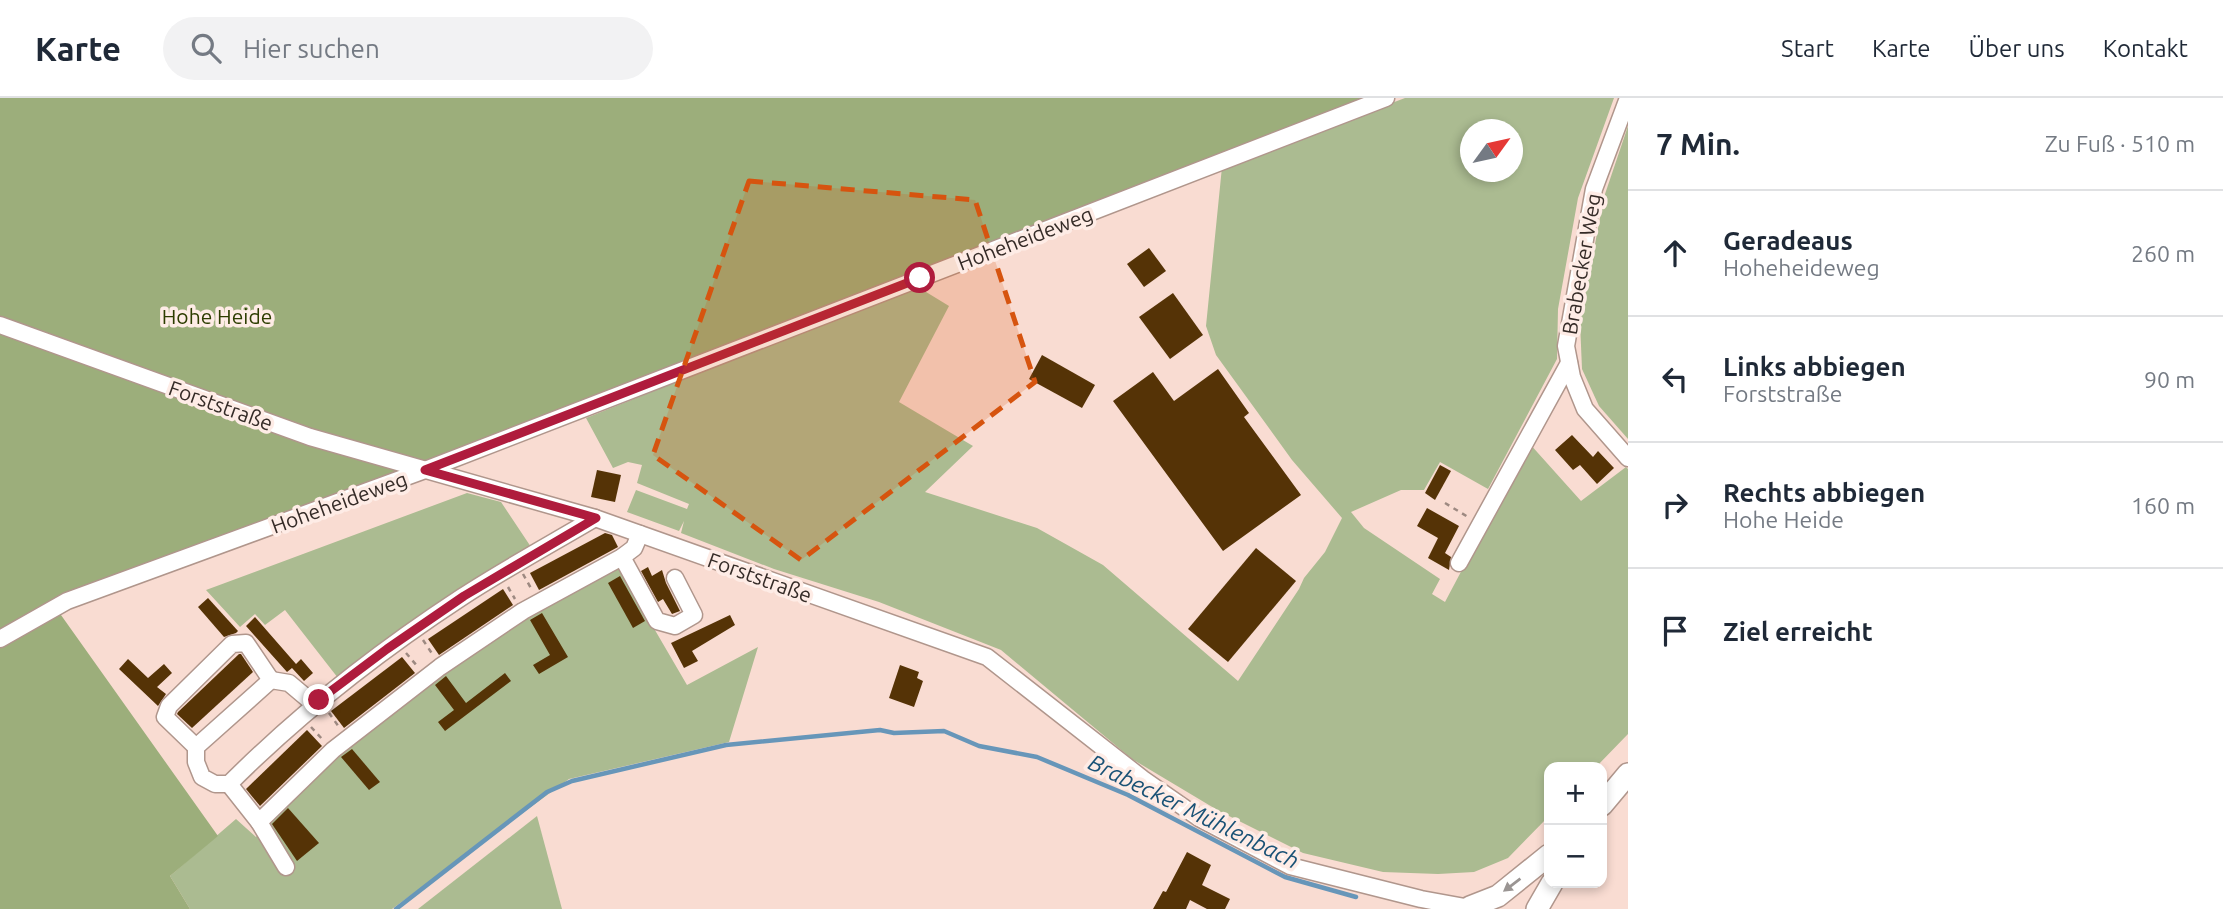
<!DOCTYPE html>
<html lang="de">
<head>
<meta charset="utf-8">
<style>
	:root { --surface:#fff; --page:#f2f2f3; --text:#1f2937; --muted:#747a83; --line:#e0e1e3 }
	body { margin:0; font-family:Ubuntu,sans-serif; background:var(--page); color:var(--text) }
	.controls { position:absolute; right:21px; bottom:21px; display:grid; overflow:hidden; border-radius:14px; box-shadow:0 4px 10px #0003 }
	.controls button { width:63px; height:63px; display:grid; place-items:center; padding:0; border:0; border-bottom:2px solid var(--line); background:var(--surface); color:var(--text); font:35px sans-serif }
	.compass { position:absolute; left:1460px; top:21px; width:63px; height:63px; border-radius:50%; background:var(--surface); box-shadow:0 4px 10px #0003; rotate:57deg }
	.stop { position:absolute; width:21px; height:21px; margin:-16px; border:5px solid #af1c3d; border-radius:50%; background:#fff }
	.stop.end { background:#af1c3d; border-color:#fff; box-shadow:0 2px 7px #0008 }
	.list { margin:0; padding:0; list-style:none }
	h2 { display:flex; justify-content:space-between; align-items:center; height:91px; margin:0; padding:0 28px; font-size:30px }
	h2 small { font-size:23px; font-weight:400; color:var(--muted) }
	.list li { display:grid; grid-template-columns:46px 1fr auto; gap:21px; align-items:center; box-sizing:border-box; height:126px; padding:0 28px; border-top:2px solid var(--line) }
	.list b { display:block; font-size:26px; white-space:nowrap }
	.list p { margin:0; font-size:23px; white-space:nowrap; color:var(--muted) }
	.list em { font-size:23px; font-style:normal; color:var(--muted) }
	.icon { flex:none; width:38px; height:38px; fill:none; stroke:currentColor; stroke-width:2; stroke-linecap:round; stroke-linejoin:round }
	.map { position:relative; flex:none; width:1628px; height:811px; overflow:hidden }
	header { display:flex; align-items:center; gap:42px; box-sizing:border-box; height:98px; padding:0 35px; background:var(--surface); border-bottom:2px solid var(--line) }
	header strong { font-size:33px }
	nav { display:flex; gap:38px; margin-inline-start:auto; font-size:24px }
	.search { width:490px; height:63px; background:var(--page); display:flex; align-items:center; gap:18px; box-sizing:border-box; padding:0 24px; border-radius:38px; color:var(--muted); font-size:26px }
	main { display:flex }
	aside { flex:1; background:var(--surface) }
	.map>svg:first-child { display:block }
	.green { fill:#abbb91; fill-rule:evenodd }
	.forest { fill:#9cae7b }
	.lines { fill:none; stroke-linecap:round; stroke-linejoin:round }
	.stream { stroke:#6796b9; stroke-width:4.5 }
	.building { fill:#553306 }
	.minor-casing { stroke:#b0968c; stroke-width:19 }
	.major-casing { stroke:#b0968c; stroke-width:24 }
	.path { stroke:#9d8981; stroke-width:2.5; stroke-dasharray:5 5; stroke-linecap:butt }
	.minor { stroke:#fff; stroke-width:16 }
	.major { stroke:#fff; stroke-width:21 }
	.oneway { fill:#9a9593 }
	.route { stroke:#af1c3d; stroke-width:9 }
	.marked { fill:#d6540f; fill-opacity:0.2; stroke:#d6540f; stroke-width:5; stroke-dasharray:14 9; stroke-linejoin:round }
	.labels { text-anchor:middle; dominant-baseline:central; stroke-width:7; stroke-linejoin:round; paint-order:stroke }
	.street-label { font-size:21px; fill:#352b27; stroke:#feece6 }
	.park-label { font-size:21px; fill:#2d3d00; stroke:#feece6 }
	.water-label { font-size:23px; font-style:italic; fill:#1a5276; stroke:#feece6 }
</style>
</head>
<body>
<header>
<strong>Karte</strong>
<div class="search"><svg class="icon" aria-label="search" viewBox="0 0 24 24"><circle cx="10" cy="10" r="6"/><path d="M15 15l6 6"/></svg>Hier suchen</div>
<nav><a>Start</a><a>Karte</a><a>Über uns</a><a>Kontakt</a></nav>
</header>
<main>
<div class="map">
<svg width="1628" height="811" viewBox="0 0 1628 811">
	<rect width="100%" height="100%" fill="#f9dcd2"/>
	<g class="green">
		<path d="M1405 0H1614L1578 100 1558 211 1557 261 1488 391 1440 364 1424 392H1401L1351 414 1364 430 1440 481 1432 496 1445 504 1529 345 1581 403 1626 369 1628 371V636L1596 669H1549V718L1508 760 1474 774 1438 776 1383 774 1303 755 1219 713 1132 661 1001 552 879 504 774 471 681 435 684 423 679 433 627 414 636 392 687 411 689 406 637 385 642 367 628 364 613 370 586 320 800 235 913 186 949 208 899 304 973 348 925 394 1037 430 1103 467 1238 583 1299 491 1304 480 1325 454 1342 420 1292 362 1216 257 1206 228 1222 69ZM1470 32H1512V74H1470Z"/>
		<polygon points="1628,28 1628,341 1599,308 1582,271 1580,224 1604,99"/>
		<polygon points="467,395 501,404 531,449 338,580 285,512 265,527 255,516 240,529 206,492"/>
		<polygon points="617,467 687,587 758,549 729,644 569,681 392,811 190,811 170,778 236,721 256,739 283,704 350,641 537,510"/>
		<polygon points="537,718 562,811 418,811"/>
	</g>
	<polygon class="forest" points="0,0 1370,0 56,510 218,738 170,778 190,811 0,811"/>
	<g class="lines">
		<polyline class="stream" points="396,811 547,694 572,683 726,647 880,632 894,635 944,633 979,648 1037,659 1128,697 1285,779 1356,799"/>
	</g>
	<g class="building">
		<polygon points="1149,150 1166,173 1144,189 1127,166"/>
		<polygon points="1173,195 1203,237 1170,261 1139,219"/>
		<polygon points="1042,257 1095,287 1082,310 1029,281"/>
		<polygon points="1218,271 1249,315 1244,319 1301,397 1223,453 1113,303 1153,274 1174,303"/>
		<polygon points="1572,337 1593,359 1598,353 1614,370 1597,386 1580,367 1573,372 1555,352"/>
		<polygon points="1440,367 1451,373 1435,402 1425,395"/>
		<polygon points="597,372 621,377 615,404 591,399"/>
		<polygon points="1427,410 1459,428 1445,455 1451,459 1449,472 1428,460 1438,440 1417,428"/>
		<polygon points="605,435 612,437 618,449 539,492 530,475"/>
		<polygon points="1256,450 1296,483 1228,564 1188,531"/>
		<polygon points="648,469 652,478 662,472 666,485 680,513 672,516 663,501 658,504 641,473"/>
		<polygon points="620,478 645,523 633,530 608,485"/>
		<polygon points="503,491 513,507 439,557 428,541"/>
		<polygon points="208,500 238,533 236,535 224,539 198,509"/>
		<polygon points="542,515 568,559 539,576 533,567 550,557 530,522"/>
		<polygon points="730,517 735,527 692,553 698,563 684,570 671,545"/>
		<polygon points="255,519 296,566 301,561 313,575 304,583 292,570 287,574 246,528"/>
		<polygon points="239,556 241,556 253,574 192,630 177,616 178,614"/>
		<polygon points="402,559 415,575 344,630 331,613"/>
		<polygon points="128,561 148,580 164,566 172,575 157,589 166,596 158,608 119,571"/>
		<polygon points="900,567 919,574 917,580 923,583 914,609 889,600"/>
		<polygon points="505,575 511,583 445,633 438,624 454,612 435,587 446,578 466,605"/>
		<polygon points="307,632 322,648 260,708 246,691"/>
		<polygon points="352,651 380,684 369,692 341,659"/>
		<polygon points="288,710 319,745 297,763 272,726"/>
		<polygon points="1187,754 1211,767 1202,787 1230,801 1225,811 1207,811 1190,802 1186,811 1153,811 1163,793 1166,794"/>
	</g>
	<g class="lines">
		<g class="minor-casing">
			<g id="minor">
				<polyline points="1628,0 1594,91 1566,248 1572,279 1585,311 1628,360"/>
				<polyline points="0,227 310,339 595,420 987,559 1143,681 1199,720 1290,768 1421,801 1476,811"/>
				<polyline points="622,459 657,523 675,528 694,517 675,480"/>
				<polyline points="1459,465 1569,265"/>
				<polyline points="0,541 67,503 425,372 1386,0"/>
				<path d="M314 606 289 585 271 582 196 649V664L202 679 215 686H229C300 615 378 554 462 499 505 471 551 446 595 420"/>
				<polyline points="196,649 165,619 169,608 232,546 246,545 271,582"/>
				<polyline points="229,686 259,724 333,652 440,569 523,513 622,459 634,450 640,436"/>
				<polyline points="259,724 286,769"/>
			</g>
		</g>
		<g class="major-casing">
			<g id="major">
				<polyline points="1602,707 1628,676"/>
				<polyline points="1470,809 1498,798 1549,757"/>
				<polyline points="1537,811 1552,785"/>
			</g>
		</g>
		<g class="path">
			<polyline points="1445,405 1468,419"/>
			<polyline points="523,476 532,492"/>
			<polyline points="508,489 515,501"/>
			<polyline points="423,542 433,557"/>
			<polyline points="406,555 418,569"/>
			<polyline points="329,615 339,629"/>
			<polyline points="311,629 323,642"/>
		</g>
		<use href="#minor" class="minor"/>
		<use href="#major" class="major"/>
	</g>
	<defs><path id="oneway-solid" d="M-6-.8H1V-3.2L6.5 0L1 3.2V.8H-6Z" transform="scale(1.75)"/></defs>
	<use class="oneway" href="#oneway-solid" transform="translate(1512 787) rotate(143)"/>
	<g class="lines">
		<polyline class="route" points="319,602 387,551 464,498 596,420 425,372 920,180"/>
	</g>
	<path class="marked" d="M749 83 975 102 1035 284 801 462 653 357Z"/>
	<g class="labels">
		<g class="street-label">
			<text transform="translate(1025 140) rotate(-21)">Hoheheideweg</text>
			<text transform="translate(1581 166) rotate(-80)">Brabecker Weg</text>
			<text transform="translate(221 307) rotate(20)">Forststraße</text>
			<text transform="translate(339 404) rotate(-20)">Hoheheideweg</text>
			<text transform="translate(760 479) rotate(20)">Forststraße</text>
		</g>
		<g class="park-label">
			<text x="217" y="218">Hohe Heide</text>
		</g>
		<g class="water-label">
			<text transform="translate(1194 713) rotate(26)">Brabecker Mühlenbach</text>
		</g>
	</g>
</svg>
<div class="controls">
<button>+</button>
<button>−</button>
</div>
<svg class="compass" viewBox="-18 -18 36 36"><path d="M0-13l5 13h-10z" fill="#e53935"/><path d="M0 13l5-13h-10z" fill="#747a83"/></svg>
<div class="stop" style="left:920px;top:180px"></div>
<div class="stop end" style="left:319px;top:602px"></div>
</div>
<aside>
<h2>7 Min.<small>Zu Fuß · 510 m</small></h2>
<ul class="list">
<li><svg class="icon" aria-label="ahead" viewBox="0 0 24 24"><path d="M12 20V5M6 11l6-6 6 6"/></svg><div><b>Geradeaus</b><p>Hoheheideweg</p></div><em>260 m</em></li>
<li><svg class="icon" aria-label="left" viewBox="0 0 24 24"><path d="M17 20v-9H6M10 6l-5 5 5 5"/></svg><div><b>Links abbiegen</b><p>Forststraße</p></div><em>90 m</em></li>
<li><svg class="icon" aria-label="right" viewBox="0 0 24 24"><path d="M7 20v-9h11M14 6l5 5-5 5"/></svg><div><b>Rechts abbiegen</b><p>Hohe Heide</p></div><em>160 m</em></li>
<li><svg class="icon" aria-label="arrive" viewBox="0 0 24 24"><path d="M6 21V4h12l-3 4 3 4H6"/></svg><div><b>Ziel erreicht</b></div></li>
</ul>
</aside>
</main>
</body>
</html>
